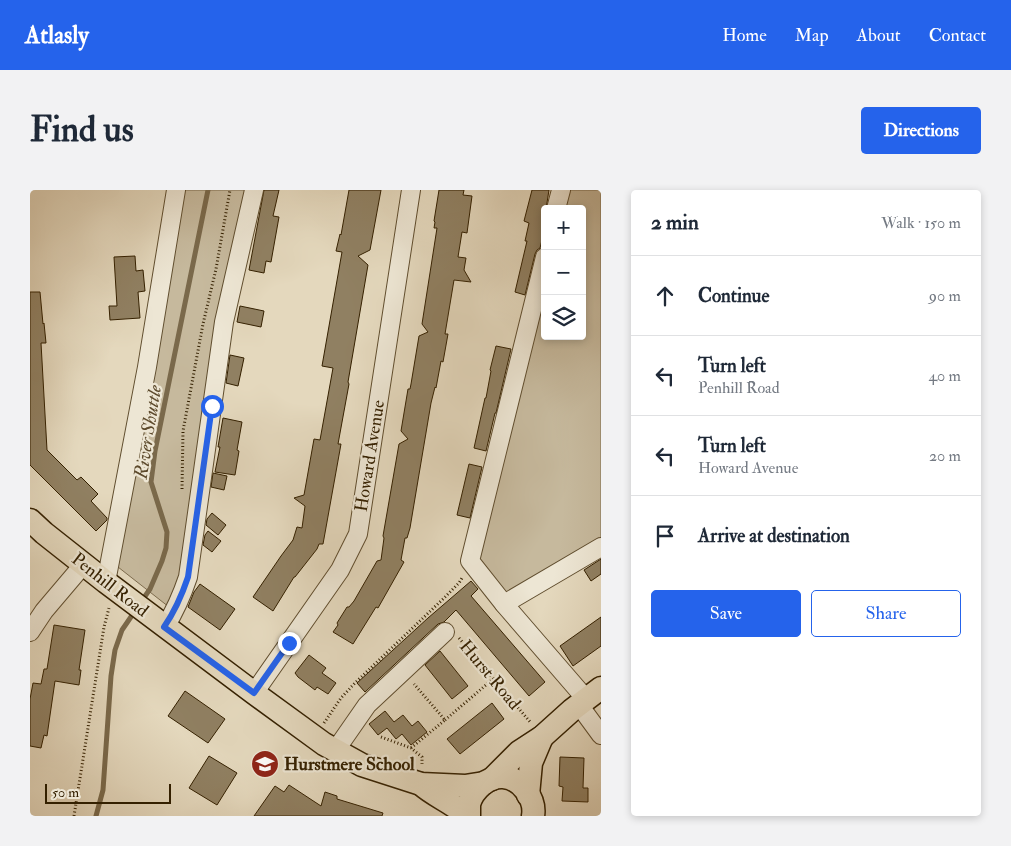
<!DOCTYPE html>
<html lang="en">
<head>
<meta charset="utf-8">
<style>
	:root { --surface:#fff; --page:#f2f2f3; --text:#1f2937; --muted:#747a83; --line:#e0e1e3; --accent:#2563eb }
	body { margin:0; font-family:"IM FELL Double Pica",serif; background:var(--page); color:var(--text) }
	.controls { position:absolute; right:15px; top:15px; display:grid; overflow:hidden; border-radius:5px; box-shadow:0 2px 8px #0003 }
	.controls button { width:45px; height:45px; display:grid; place-items:center; padding:0; border:0; border-bottom:1px solid var(--line); background:var(--surface); color:var(--text); font:25px sans-serif }
	.scale { position:absolute; left:15px; bottom:12px; width:126px; box-sizing:border-box; padding-left:5px; border:2px solid #342000; border-top:0; font-size:14px; line-height:18px; white-space:nowrap; color:#342000; -webkit-text-stroke:4px #ede6d4; paint-order:stroke }
	.stop { position:absolute; width:15px; height:15px; margin:-11px; border:4px solid #2563eb; border-radius:50%; background:#fff }
	.stop.end { background:#2563eb; border-color:#fff; box-shadow:0 1px 5px #0008 }
	.list { margin:0; padding:0; list-style:none }
	h2 { display:flex; justify-content:space-between; align-items:center; height:65px; margin:0; padding:0 20px; font-size:21px }
	h2 small { font-size:16px; font-weight:400; color:var(--muted) }
	.list li { display:grid; grid-template-columns:32px 1fr auto; gap:15px; align-items:center; box-sizing:border-box; height:80px; padding:0 20px; border-top:1px solid var(--line) }
	.list b { display:block; font-size:19px; white-space:nowrap }
	.list p { margin:0; font-size:16px; white-space:nowrap; color:var(--muted) }
	.list em { font-size:16px; font-style:normal; color:var(--muted) }
	.actions { display:flex; gap:10px; padding:15px 20px }
	.actions a { flex:1; padding:11px 0; border:1px solid var(--accent); border-radius:5px; text-align:center; font-size:18px; color:var(--accent) }
	.actions .main { background:var(--accent); color:#fff }
	.icon { flex:none; width:28px; height:28px; fill:none; stroke:currentColor; stroke-width:2; stroke-linecap:round; stroke-linejoin:round }
	.map { position:relative; flex:none; width:571px; height:626px; overflow:hidden; border-radius:5px }
	header { display:flex; align-items:center; gap:30px; box-sizing:border-box; height:70px; padding:0 25px; background:var(--accent); color:#fff }
	header strong { font-size:24px }
	nav { display:flex; gap:28px; margin-inline-start:auto; font-size:18px }
	.intro { display:flex; align-items:center; justify-content:space-between; box-sizing:border-box; height:120px; padding:0 30px }
	h1 { margin:0; font-size:35px }
	.button { padding:12px 22px; border-radius:5px; background:var(--accent); color:#fff; font-size:18px; font-weight:700 }
	main { display:flex; gap:30px; padding:0 30px }
	aside { flex:1; background:var(--surface); border-radius:5px; box-shadow:0 2px 8px #0003 }
	.map>svg:first-child { display:block }
	.green { fill:#c6b99d; stroke:#7d6c4e }
	.lines { fill:none; stroke-linecap:round; stroke-linejoin:round }
	.stream { stroke:#7a694b; stroke-width:5 }
	.building { fill:#908062; stroke:#342000 }
	.minor-casing { stroke:#604e2f; stroke-width:20 }
	.major-casing { stroke:#342000; stroke-width:25 }
	.path { stroke:#342000; stroke-width:3; stroke-dasharray:1 2.5; stroke-linecap:butt }
	.minor { stroke:#ede6d4; stroke-width:18 }
	.major { stroke:#e4d8bd; stroke-width:22 }
	.route { stroke:#2563eb; stroke-width:6 }
	.labels { text-anchor:middle; dominant-baseline:central; stroke-width:4.5; stroke-linejoin:round; paint-order:stroke }
	.street-label { font-size:18px; fill:#342000; stroke:#ede6d4 }
	.poi-label { font-size:18px; font-weight:bold; fill:#342000; stroke:#ede6d4; text-anchor:start }
	.water-label { font-size:19px; font-style:italic; fill:#5d4a2c; stroke:#ede6d4 }
</style>
</head>
<body>
<header>
<strong>Atlasly</strong>
<nav><a>Home</a><a>Map</a><a>About</a><a>Contact</a></nav>
</header>
<div class="intro"><h1>Find us</h1><a class="button">Directions</a></div>
<main>
<div class="map">
<svg width="571" height="626" viewBox="0 0 571 626">
	<rect width="100%" height="100%" fill="#e4d8bd"/>
	<filter id="stains"><feTurbulence type="fractalNoise" baseFrequency=".004" numOctaves="4"/><feColorMatrix values="0 0 0 0 .2 0 0 0 0 .09 0 0 0 0 .02 0 0 0 .5 -.17"/></filter>
	<radialGradient id="worn" r=".72"><stop offset=".6" stop-color="#630" stop-opacity="0"/><stop offset="1" stop-color="#630" stop-opacity=".3"/></radialGradient>
	<g class="green">
		<polygon points="147,0 218,0 153,376 139,417 88,377 81,373"/>
		<polygon points="537,0 571,0 571,350 475,403 446,365 515,90 515,146 552,146 552,19 533,19"/>
	</g>
	<g class="lines">
		<g class="stream">
			<polyline points="111,412 120,399 132,371 136,358 137,342 121,292 125,261 178,0"/>
			<polyline points="66,626 73,600 81,486 85,460 92,440 105,421"/>
		</g>
	</g>
	<g class="building">
		<polygon points="234,0 249,0 243,26 249,27 241,72 236,71 234,83 219,80"/>
		<polygon points="319,0 351,0 340,60 328,66 338,75 318,192 319,194 308,254 311,254 295,343 293,354 289,354 287,359 265,387 264,387 243,421 223,407 251,366 263,350 267,337 272,338 275,316 264,308 274,305 284,249 290,250 303,178 292,176 312,62 306,61 310,44 311,45"/>
		<polygon points="409,0 434,0 433,5 442,6 437,43 432,42 428,67 436,68 434,80 441,92 424,90 415,144 418,144 413,172 411,171 406,198 405,197 401,213 380,338 377,348 375,348 371,370 374,372 348,418 346,417 323,454 303,442 308,435 307,433 317,417 319,417 324,411 347,371 351,370 354,348 353,346 369,254 378,249 371,241 378,199 380,199 381,194 389,146 398,142 392,134 407,38 404,38 405,32 404,31"/>
		<polygon points="502,0 519,0 516,19 515,19 512,38 515,38 510,58 507,60 505,64 495,105 485,102 497,51 495,51 499,33 494,31"/>
		<polygon points="105,66 106,81 113,80 115,101 108,102 110,128 80,130 79,116 87,116 84,67"/>
		<polygon points="0,102 10,102 13,134 14,133 16,153 11,153 17,260 47,290 51,287 68,304 61,311 77,328 77,330 66,341 0,275"/>
		<polygon points="210,116 234,121 231,137 207,132"/>
		<polygon points="466,156 481,159 466,223 465,223 456,261 444,258 455,208 456,208 461,181 460,180"/>
		<polygon points="200,165 214,168 208,196 196,193"/>
		<polygon points="193,228 212,232 207,260 209,261 205,285 185,282 190,257 188,257"/>
		<polygon points="439,274 452,277 440,328 427,325"/>
		<polygon points="183,283 197,286 194,300 181,297"/>
		<polygon points="182,323 196,335 188,345 176,335 177,329"/>
		<polygon points="178,341 191,351 182,362 173,355 175,345"/>
		<polygon points="571,369 571,384 561,391 554,380"/>
		<polygon points="441,391 448,399 441,406 515,492 499,506 426,420 414,432 408,434 335,502 327,493 398,428"/>
		<polygon points="170,394 205,419 190,440 158,417 164,402"/>
		<polygon points="571,427 571,456 543,476 530,456"/>
		<polygon points="24,435 55,440 49,480 51,480 49,495 25,491 17,546 14,545 11,558 0,556 0,509 3,493 11,494 14,479 17,479"/>
		<polygon points="410,461 438,496 422,509 395,475"/>
		<polygon points="279,465 296,478 292,483 306,493 298,504 287,497 285,500 268,487 265,483"/>
		<polygon points="155,501 195,529 178,553 138,526"/>
		<polygon points="462,513 474,529 430,564 417,549"/>
		<polygon points="355,521 364,532 373,525 382,536 388,531 397,542 381,555 372,544 366,549 357,538 348,545 339,534"/>
		<polygon points="179,566 207,583 187,615 159,598"/>
		<polygon points="530,567 554,568 553,598 558,598 558,612 532,611 533,597 529,596"/>
		<polygon points="259,595 291,616 295,602 307,606 307,609 353,623 352,626 224,626 245,596 254,602"/>
	</g>
	<g class="lines">
		<g class="minor-casing">
			<g id="minor">
				<polyline points="526,19 531,0"/>
				<polyline points="515,67 440,371 474,414 556,509"/>
				<polyline points="76,392 117,177 146,0"/>
				<polyline points="474,414 571,357"/>
				<path d="M135 437C145 421 152 405 158 387L194 132 224 0"/>
				<polyline points="0,442 14,421 53,375"/>
				<polyline points="224,503 310,380 328,344 381,0"/>
				<polyline points="549,515 571,545"/>
				<polyline points="305,561 337,515 415,442"/>
			</g>
		</g>
		<g class="major-casing">
			<g id="major">
				<polyline points="0,330 14,343 76,392 224,503 294,554 332,575 391,594 435,596 454,593"/>
				<polyline points="462,589 489,562 512,547 542,520 571,498"/>
				<path d="M391 594C405 607 423 612 436 626"/>
				<polyline points="498,605 501,573 512,547"/>
				<path d="M439 626C439 622 439 618 439 614 443 600 458 586 473 587 491 588 506 609 503 626"/>
			</g>
		</g>
		<g class="path">
			<polyline points="152,299 153,241 173,134 186,79 200,0"/>
			<polyline points="429,448 501,533"/>
			<polyline points="415,530 463,489"/>
			<polyline points="294,533 311,508 325,493 413,409 429,393 432,388"/>
			<polyline points="351,547 381,558 392,567 392,574"/>
			<polyline points="381,558 415,530 384,494"/>
			<polyline points="44,626 74,437 79,418"/>
		</g>
		<use href="#minor" class="minor"/>
		<use href="#major" class="major"/>
	</g>
	<g class="lines">
		<path class="route" d="M182 216 158 387C152 405 145 421 134 437L224 503 259 453"/>
	</g>
	<defs>
		<g id="school-disc" transform="scale(1.4375)"><circle r="9.5" fill="#8f2418" stroke="#ede6d4"/><path d="M0-5L7-2L0 1L-7-2ZM-4 1L0 2.5L4 1V4Q0 6-4 4Z" fill="#fff"/></g>
	</defs>
	<g fill-rule="evenodd">
		<use href="#school-disc" x="235" y="574"/>
	</g>
	<g class="labels">
		<g class="street-label">
			<text transform="translate(340 266) rotate(-81)">Howard Avenue</text>
			<text transform="translate(80 395) rotate(38)">Penhill Road</text>
			<text transform="translate(460 485) rotate(50)">Hurst Road</text>
		</g>
		<g class="poi-label">
			<text x="254" y="574">Hurstmere School</text>
		</g>
		<g class="water-label">
			<text transform="translate(118 242) rotate(-81)">River Shuttle</text>
		</g>
	</g>
	<rect width="100%" height="100%" filter="url(#stains)"/>
	<rect width="100%" height="100%" fill="url(#worn)"/>
</svg>
<div class="controls">
<button>+</button>
<button>−</button>
<button><svg class="icon" aria-label="layers" viewBox="0 0 24 24"><path d="M12 4l9 5-9 5-9-5zM3 14l9 5 9-5"/></svg></button>
</div>
<div class="scale">50 m</div>
<div class="stop" style="left:182px;top:216px"></div>
<div class="stop end" style="left:259px;top:453px"></div>
</div>
<aside>
<h2>2 min<small>Walk · 150 m</small></h2>
<ul class="list">
<li><svg class="icon" aria-label="ahead" viewBox="0 0 24 24"><path d="M12 20V5M6 11l6-6 6 6"/></svg><div><b>Continue</b></div><em>90 m</em></li>
<li><svg class="icon" aria-label="left" viewBox="0 0 24 24"><path d="M17 20v-9H6M10 6l-5 5 5 5"/></svg><div><b>Turn left</b><p>Penhill Road</p></div><em>40 m</em></li>
<li><svg class="icon" aria-label="left" viewBox="0 0 24 24"><path d="M17 20v-9H6M10 6l-5 5 5 5"/></svg><div><b>Turn left</b><p>Howard Avenue</p></div><em>20 m</em></li>
<li><svg class="icon" aria-label="arrive" viewBox="0 0 24 24"><path d="M6 21V4h12l-3 4 3 4H6"/></svg><div><b>Arrive at destination</b></div></li>
</ul>
<div class="actions"><a class="main">Save</a><a>Share</a></div>
</aside>
</main>
</body>
</html>
